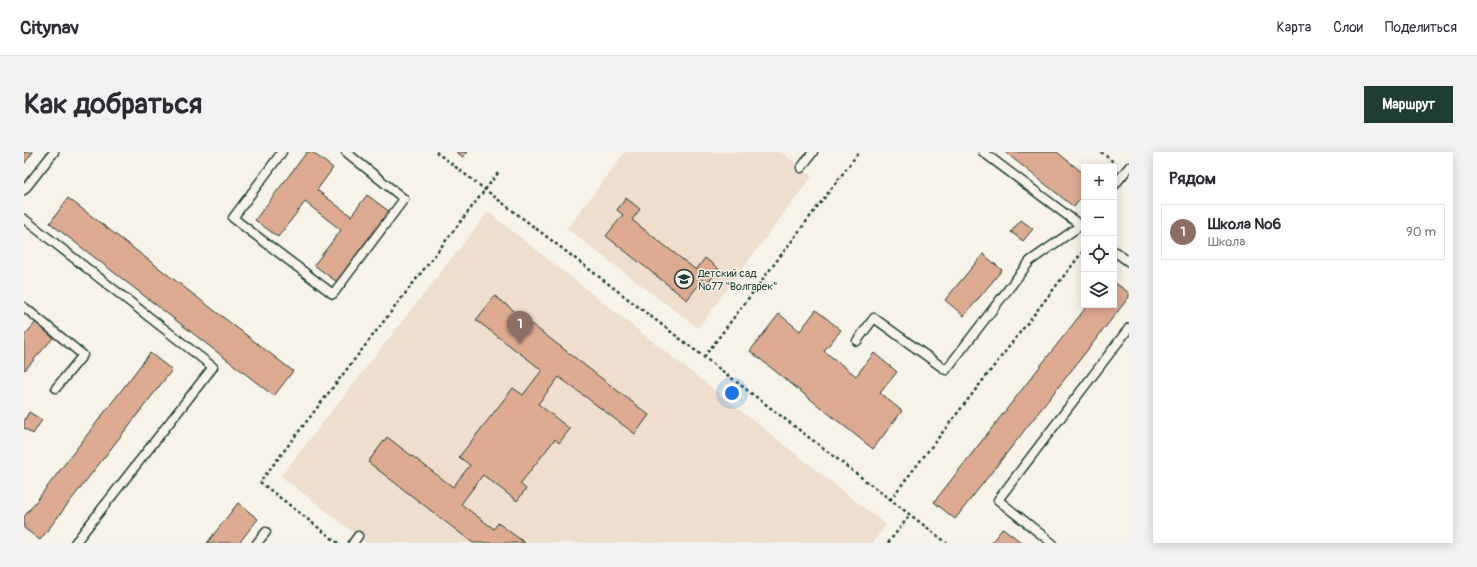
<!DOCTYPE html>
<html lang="ru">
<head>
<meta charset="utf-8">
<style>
	:root { --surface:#fff; --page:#f2f2f3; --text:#2b2b33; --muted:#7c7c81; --line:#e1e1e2; --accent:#1f3d34 }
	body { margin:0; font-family:Pangolin,sans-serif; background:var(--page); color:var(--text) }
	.controls { position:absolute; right:12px; top:12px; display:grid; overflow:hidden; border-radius:0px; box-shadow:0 2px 10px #0003 }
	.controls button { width:36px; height:36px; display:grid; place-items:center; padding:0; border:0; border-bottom:1px solid var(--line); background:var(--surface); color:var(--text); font:20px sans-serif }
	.you { position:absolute; left:708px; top:241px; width:14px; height:14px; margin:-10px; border:3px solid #fff; border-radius:50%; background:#1a73e8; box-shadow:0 0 0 6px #1a73e833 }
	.badge { display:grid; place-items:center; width:26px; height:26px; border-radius:50%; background:var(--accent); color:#fff; font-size:13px; font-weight:700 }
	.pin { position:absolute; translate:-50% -33px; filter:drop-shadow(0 1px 2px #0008) }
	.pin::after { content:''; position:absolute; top:21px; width:14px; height:12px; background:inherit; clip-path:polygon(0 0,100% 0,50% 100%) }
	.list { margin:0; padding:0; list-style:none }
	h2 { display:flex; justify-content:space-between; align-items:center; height:52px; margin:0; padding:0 16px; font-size:17px }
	h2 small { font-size:13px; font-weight:400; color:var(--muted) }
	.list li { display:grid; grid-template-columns:26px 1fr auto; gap:12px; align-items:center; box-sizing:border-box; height:56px; margin:0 8px 8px; padding:0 8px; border:1px solid var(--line); border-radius:0px }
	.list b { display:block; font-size:15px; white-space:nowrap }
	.list p { margin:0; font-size:13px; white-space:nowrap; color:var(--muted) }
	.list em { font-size:13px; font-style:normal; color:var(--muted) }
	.icon { flex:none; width:22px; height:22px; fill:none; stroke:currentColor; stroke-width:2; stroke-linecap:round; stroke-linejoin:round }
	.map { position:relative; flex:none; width:1105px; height:391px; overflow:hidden; border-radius:0px }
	header { display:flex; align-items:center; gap:24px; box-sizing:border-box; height:56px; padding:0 20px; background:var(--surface); border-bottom:1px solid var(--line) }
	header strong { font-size:19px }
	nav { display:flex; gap:22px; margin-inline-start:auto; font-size:14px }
	.intro { display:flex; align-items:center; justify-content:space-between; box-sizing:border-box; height:96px; padding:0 24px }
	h1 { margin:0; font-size:28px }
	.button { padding:10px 18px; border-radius:0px; background:var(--accent); color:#fff; font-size:14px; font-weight:700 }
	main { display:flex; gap:24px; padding:0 24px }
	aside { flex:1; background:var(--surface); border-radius:0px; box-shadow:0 2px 10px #0003 }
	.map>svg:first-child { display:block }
	.built { fill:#efddce }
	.building { fill:#ddaa91; stroke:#1f3d34 }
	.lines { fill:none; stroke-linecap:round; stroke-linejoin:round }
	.lane-casing { stroke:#1f3d34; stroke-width:11 }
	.path { stroke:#1f3d34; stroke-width:2.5; stroke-dasharray:3 3; stroke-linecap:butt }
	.lane { stroke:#f7f3e8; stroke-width:8 }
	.labels { text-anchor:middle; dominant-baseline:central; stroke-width:3; stroke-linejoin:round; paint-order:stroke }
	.poi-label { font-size:11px; fill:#1f3d34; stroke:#f7f3e8; text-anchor:start }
</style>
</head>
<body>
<header>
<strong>Citynav</strong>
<nav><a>Карта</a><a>Слои</a><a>Поделиться</a></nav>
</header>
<div class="intro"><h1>Как добраться</h1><a class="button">Маршрут</a></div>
<main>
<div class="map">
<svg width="1105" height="391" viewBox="0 0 1105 391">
	<rect width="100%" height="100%" fill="#f7f3e8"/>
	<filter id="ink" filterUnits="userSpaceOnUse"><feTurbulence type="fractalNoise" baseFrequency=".025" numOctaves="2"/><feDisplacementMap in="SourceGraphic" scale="8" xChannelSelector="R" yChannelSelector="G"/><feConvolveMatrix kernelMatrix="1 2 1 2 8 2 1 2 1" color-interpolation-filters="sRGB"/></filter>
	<g filter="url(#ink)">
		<g class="built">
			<polygon points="601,0 757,0 788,24 674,176 543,77"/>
			<polygon points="464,60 862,373 848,391 343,391 257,324"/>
		</g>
		<g class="building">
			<polygon points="0,0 9,0 0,12"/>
			<polygon points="283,0 288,0 309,16 293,38 327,64 343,43 366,60 313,130 290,113 317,78 281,50 254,85 231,68"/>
			<polygon points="432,0 444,0 439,5"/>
			<polygon points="981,0 1033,0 1060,22 1060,42 1050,55"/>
			<polygon points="44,46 269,219 250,244 26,71"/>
			<polygon points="602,46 616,57 608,68 672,118 681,106 695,117 684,131 679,127 663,148 582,84 599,63 593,58"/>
			<polygon points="997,68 1009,77 999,89 987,80"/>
			<polygon points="959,102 978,118 940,164 921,148"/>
			<polygon points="1090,130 1105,141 1105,145 931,367 910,350 1064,153 1090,153"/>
			<polygon points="471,144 625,263 611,282 535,225 514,252 546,277 535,291 531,287 496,332 502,337 493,349 459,323 437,352 470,377 474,371 501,391 449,391 344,310 363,285 429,335 446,313 435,305 489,236 499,243 518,218 452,168"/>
			<polygon points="792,158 817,178 800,199 832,224 850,201 873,220 856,241 878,259 849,297 726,199 755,162 776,179"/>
			<polygon points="12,170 29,186 1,218 0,217 0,184"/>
			<polygon points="126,201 148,218 16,388 0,376 0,365"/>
			<polygon points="5,260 18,268 9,282 0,276 0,269"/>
			<polygon points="214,351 234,367 215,391 183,391"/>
			<polygon points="979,376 998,391 967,391"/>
		</g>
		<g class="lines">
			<g class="lane-casing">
				<g id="lane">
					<polyline points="258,0 209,66 309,142 380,47 322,0"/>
					<polyline points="959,0 1060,76"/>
					<polyline points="777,16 789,0"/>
					<polyline points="1090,34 1105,15"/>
					<polyline points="0,38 30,0"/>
					<polyline points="0,67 189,215 51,391"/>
					<polyline points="1090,99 1105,110"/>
					<polyline points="0,155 59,203 32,236"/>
					<polyline points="833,189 850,166 922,218 1006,109 1060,71"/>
					<polyline points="233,391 242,380"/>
					<polyline points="329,391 334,384"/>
					<polyline points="1028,391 974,348 1105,176"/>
				</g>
			</g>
			<g class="path">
				<polyline points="412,0 923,391"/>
				<polyline points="1077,0 1092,12"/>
				<polyline points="680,205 835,0"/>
				<polyline points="866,348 1060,98"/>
				<polyline points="314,391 236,330 474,21"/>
				<polyline points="864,391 886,363"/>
			</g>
			<use href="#lane" class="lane"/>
		</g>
	</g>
	<defs>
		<g id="school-ring" transform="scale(1)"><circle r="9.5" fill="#f7f3e8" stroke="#1f3d34" stroke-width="1.5"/><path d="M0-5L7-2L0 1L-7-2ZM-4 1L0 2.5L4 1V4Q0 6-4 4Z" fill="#1f3d34"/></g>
	</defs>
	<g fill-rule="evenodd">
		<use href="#school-ring" x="660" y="127"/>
	</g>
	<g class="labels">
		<g class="poi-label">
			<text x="674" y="121">Детский сад<tspan x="674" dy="13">№77 "Волгарек"</tspan></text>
		</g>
	</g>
</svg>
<div class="controls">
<button>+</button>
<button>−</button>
<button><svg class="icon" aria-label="locate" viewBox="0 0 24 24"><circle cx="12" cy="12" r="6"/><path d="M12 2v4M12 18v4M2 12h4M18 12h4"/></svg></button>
<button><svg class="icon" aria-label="layers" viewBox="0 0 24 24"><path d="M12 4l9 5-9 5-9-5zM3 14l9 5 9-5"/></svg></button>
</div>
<div class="you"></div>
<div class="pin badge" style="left:496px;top:192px;background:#8d6e63">1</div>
</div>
<aside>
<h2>Рядом<small></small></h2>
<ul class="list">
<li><span class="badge" style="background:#8d6e63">1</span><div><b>Школа №6</b><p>Школа</p></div><em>90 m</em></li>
</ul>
</aside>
</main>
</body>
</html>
